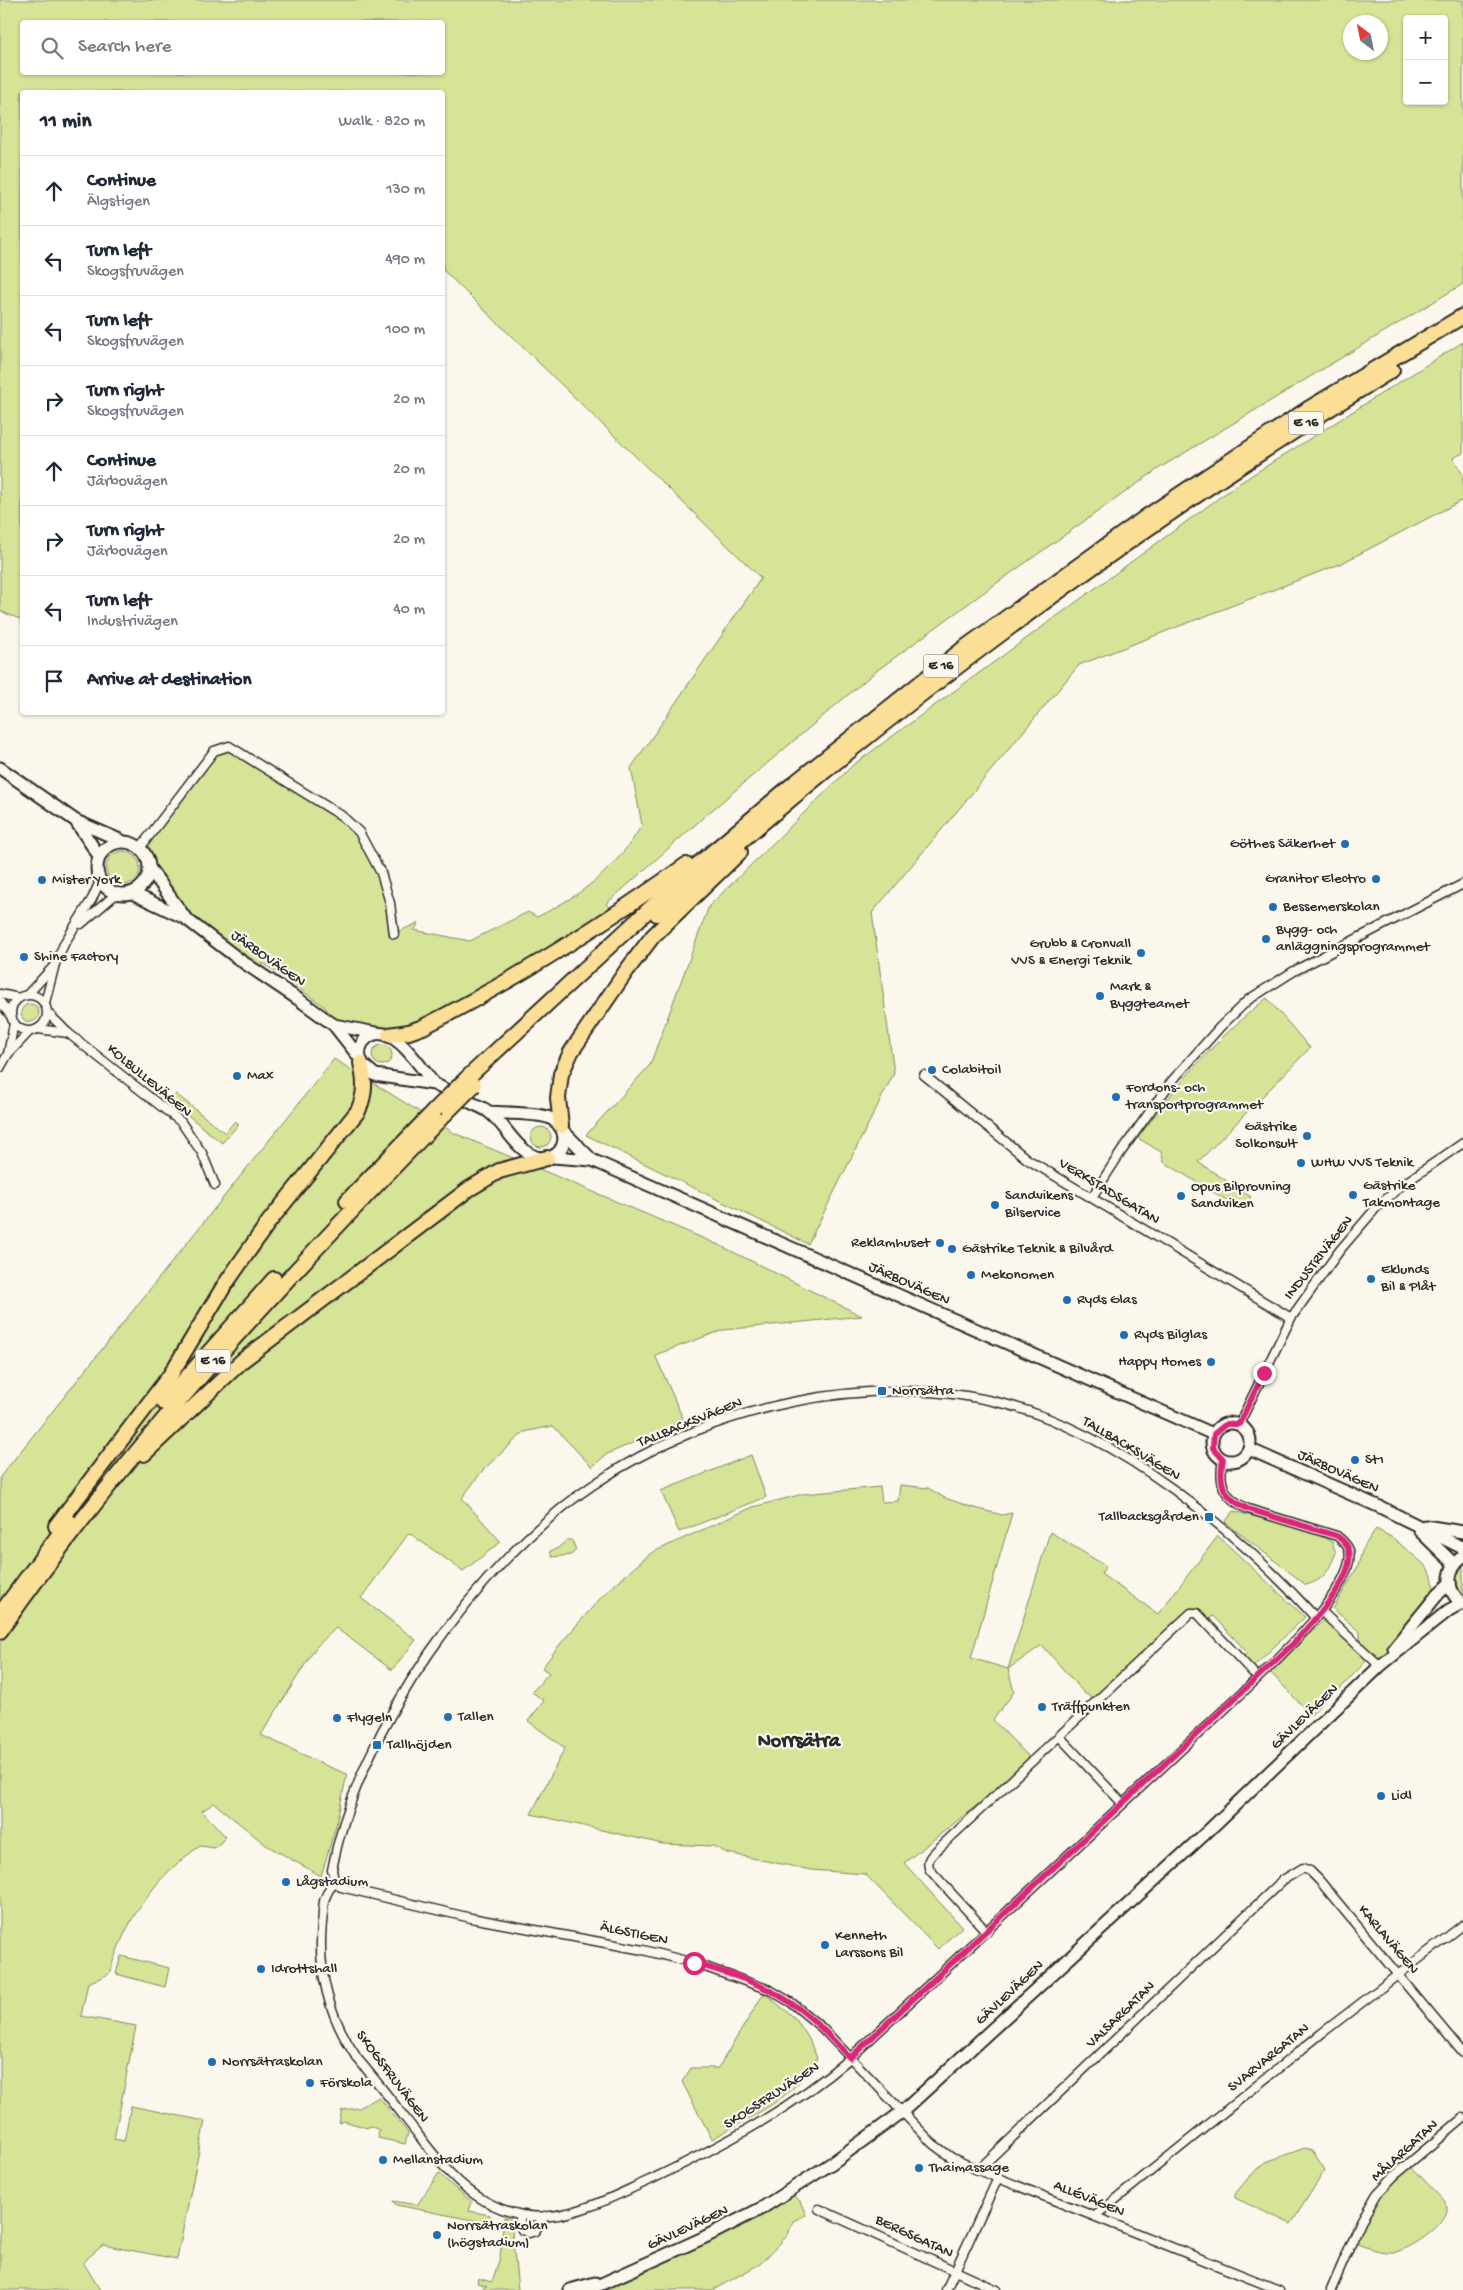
<!DOCTYPE html>
<html lang="en">
<head>
<meta charset="utf-8">
<style>
	:root { --surface:#fff; --page:#f2f2f3; --text:#1f2937; --muted:#747a83; --line:#e0e1e3 }
	body { margin:0; font-family:"Gochi Hand",sans-serif; background:var(--page); color:var(--text) }
	.controls { position:absolute; right:15px; top:15px; display:grid; overflow:hidden; border-radius:5px; box-shadow:0 1px 4px #0004 }
	.controls button { width:45px; height:45px; display:grid; place-items:center; padding:0; border:0; border-bottom:1px solid var(--line); background:var(--surface); color:var(--text); font:25px sans-serif }
	.compass { position:absolute; left:1343px; top:15px; width:45px; height:45px; border-radius:50%; background:var(--surface); box-shadow:0 1px 4px #0004; rotate:328deg }
	.stop { position:absolute; width:15px; height:15px; margin:-11px; border:4px solid #db2777; border-radius:50%; background:#fff }
	.stop.end { background:#db2777; border-color:#fff; box-shadow:0 1px 5px #0008 }
	.list { margin:0; padding:0; list-style:none }
	h2 { display:flex; justify-content:space-between; align-items:center; height:65px; margin:0; padding:0 20px; font-size:21px }
	h2 small { font-size:16px; font-weight:400; color:var(--muted) }
	.list li { display:grid; grid-template-columns:32px 1fr auto; gap:15px; align-items:center; box-sizing:border-box; height:70px; padding:0 20px; border-top:1px solid var(--line) }
	.list b { display:block; font-size:19px; white-space:nowrap }
	.list p { margin:0; font-size:16px; white-space:nowrap; color:var(--muted) }
	.list em { font-size:16px; font-style:normal; color:var(--muted) }
	.icon { flex:none; width:28px; height:28px; fill:none; stroke:currentColor; stroke-width:2; stroke-linecap:round; stroke-linejoin:round }
	.map { position:relative; flex:none; width:1463px; height:2290px; overflow:hidden }
	.search { position:absolute; background:var(--surface); box-shadow:0 1px 4px #0004; left:20px; top:20px; width:425px; height:55px; display:flex; align-items:center; gap:12px; box-sizing:border-box; padding:0 18px; border-radius:5px; color:var(--muted); font-size:19px }
	.panel { position:absolute; background:var(--surface); box-shadow:0 1px 4px #0004; left:20px; top:90px; width:425px; height:625px; border-radius:5px }
	.map>svg:first-child { display:block }
	.green { fill:#d6e497; stroke:#808861; fill-rule:evenodd }
	.lines { fill:none; stroke-linecap:round; stroke-linejoin:round }
	.street-casing { stroke:#2b2b2b; stroke-width:11 }
	.secondary-casing { stroke:#2b2b2b; stroke-width:15 }
	.highway-casing { stroke:#2b2b2b; stroke-width:18 }
	.street { stroke:#fbf7ec; stroke-width:8 }
	.secondary { stroke:#fbf7ec; stroke-width:11 }
	.highway { stroke:#fbdf96; stroke-width:14 }
	.highway-bridge-casing { stroke:#2b2b2b; stroke-width:18; stroke-linecap:butt }
	.highway-bridge { stroke:#fbdf96; stroke-width:14 }
	.route { stroke:#db2777; stroke-width:6 }
	.poi-dot { fill:#1f6fb2; stroke:#fbf7ec; stroke-width:2 }
	.labels { text-anchor:middle; dominant-baseline:central; stroke-width:4.5; stroke-linejoin:round; paint-order:stroke }
	.shield { fill:#fbf7ec; stroke:#696865; stroke-width:1 }
	.shield-label { font-size:14px; font-weight:bold; fill:#2b2b2b }
	.poi-label { font-size:15px; fill:#2b2b2b; stroke:#fbf7ec; text-anchor:start }
	.street-label { font-size:15px; fill:#2b2b2b; stroke:#fbf7ec }
	.district-label { font-size:20px; font-weight:bold; fill:#2b2b2b; stroke:#fbf7ec }
</style>
</head>
<body>
<div class="map">
<svg width="1463" height="2290" viewBox="0 0 1463 2290">
	<rect width="100%" height="100%" fill="#fbf7ec"/>
	<filter id="ink" filterUnits="userSpaceOnUse"><feTurbulence type="fractalNoise" baseFrequency=".02" numOctaves="2"/><feDisplacementMap in="SourceGraphic" scale="10" xChannelSelector="R" yChannelSelector="G"/><feConvolveMatrix kernelMatrix="1 2 1 2 8 2 1 2 1" color-interpolation-filters="sRGB"/></filter>
	<g filter="url(#ink)">
		<g class="green">
			<path d="M0 0H1463V284L1158 469 987 590 875 672 705 816 606 904 614 914 409 1032 334 1025 325 1007 263 963 256 971 185 918 150 869 146 854 140 848 214 751 229 746 350 824 381 874 394 933 419 923 414 930 470 941 528 912 537 917C583 894 615 870 642 825L631 768 761 578 443 270 442 92H22V620L0 611ZM1407 19H1444V101H1407ZM22 22H442V72H22ZM1350 22H1380V52H1350Z"/>
			<polygon points="1463,342 1463,453 1453,458 1463,475 1463,500 1340,564 1079,665 872,913 894,1073 808,1244 586,1135 650,1065 709,906 853,765 1238,484"/>
			<circle cx="123" cy="868" r="17"/>
			<path d="M1267 998 1310 1048 1198 1162 1251 1197 1241 1209 1164 1162 1161 1152 1138 1138C1175 1087 1217 1037 1267 998Z"/>
			<circle cx="30" cy="1013" r="9"/>
			<circle cx="382" cy="1055" r="10"/>
			<path d="M334 1059 454 1133 719 1245 862 1316 723 1330 655 1355 684 1421 607 1454 592 1467 553 1426 524 1432 483 1470 462 1498 501 1542 463 1571 409 1533 361 1598 416 1640 392 1670 336 1628 316 1647 261 1735 327 1766 347 1774 336 1825 321 1876 266 1845 214 1803 202 1811 226 1837 215 1848 200 1846C154 1877 125 1921 109 1974L88 1983 81 2016 136 2026 114 2139 124 2141 131 2106 205 2121 177 2259 103 2245 83 2262 100 2290H0V1477Z"/>
			<polygon points="176,1094 225,1133 235,1121 239,1124 222,1143 170,1101"/>
			<circle cx="541" cy="1137" r="10"/>
			<polygon points="751,1455 766,1497 679,1532 661,1491"/>
			<polygon points="900,1485 928,1488 945,1498 971,1507 1002,1515 1012,1513 971,1658 1008,1669 1050,1532 1106,1566 1101,1574 1158,1614 1218,1536 1305,1617 1250,1670 1240,1659 1247,1652 1213,1616 1205,1622 1191,1613 1097,1701 1084,1693 1042,1645 1008,1669 1014,1692 993,1720 1033,1761 904,1863 962,1927 938,1949 865,1874 811,1870 727,1853 713,1846 663,1844 531,1814 565,1748 528,1721 544,1701 532,1692 549,1673 542,1668 561,1643 605,1593 651,1553 753,1507 803,1494 880,1487 882,1502 898,1501"/>
			<path d="M1234 1511 1315 1533 1332 1542 1336 1553C1328 1571 1325 1580 1306 1585L1225 1522Z"/>
			<path d="M1376 1529 1393 1538 1426 1566C1433 1575 1430 1583 1438 1594L1380 1666 1370 1657 1337 1692 1334 1690 1311 1715 1270 1672 1327 1617 1360 1647 1364 1643 1360 1639V1632L1333 1609 1358 1566 1363 1548Z"/>
			<polygon points="567,1540 572,1540 576,1550 571,1555 552,1557 550,1551 558,1548"/>
			<polygon points="1463,1556 1463,1604 1451,1590 1458,1560"/>
			<polygon points="121,1956 169,1968 165,1987 116,1974"/>
			<path d="M764 1993 795 2018 808 2037 817 2058C813 2064 809 2071 804 2077 781 2104 743 2121 712 2139L682 2082 691 2068H718Z"/>
			<polygon points="379,2097 408,2133 405,2144 378,2138 379,2130 370,2126 367,2128 344,2121 339,2123 342,2110 359,2108"/>
			<polygon points="1305,2148 1312,2150 1325,2170 1291,2224 1235,2198 1235,2194 1249,2177 1266,2162"/>
			<path d="M1409 2164 1443 2200C1443 2200 1447 2206 1447 2206 1450 2224 1408 2251 1394 2252 1379 2253 1365 2247 1352 2242L1377 2194Z"/>
			<polygon points="439,2173 450,2184 472,2202 469,2211 490,2215 488,2223 396,2205 393,2201 417,2205"/>
			<polygon points="790,2191 800,2201 806,2215 793,2221 788,2235 760,2264 713,2290 570,2290 613,2278"/>
			<polygon points="504,2217 511,2220 518,2290 479,2290 487,2286 477,2283 478,2278 491,2282 493,2279 500,2257"/>
		</g>
		<g class="lines">
			<g class="street-casing">
				<g id="street">
					<polyline points="140,848 214,751 229,746 342,816 359,832 381,873 390,903 394,934"/>
					<polyline points="81,924 116,894"/>
					<polyline points="0,994 19,998"/>
					<circle cx="29" cy="1013" r="18"/>
					<polyline points="27,995 54,966"/>
					<polyline points="0,1002 11,1016"/>
					<polyline points="45,1003 55,964 65,942 92,899 100,881"/>
					<polyline points="48,1013 68,1033 181,1122 202,1153 215,1185"/>
					<polyline points="38,1029 68,1033"/>
					<polyline points="8,1054 14,1023"/>
					<polyline points="0,1068 8,1054 29,1032"/>
					<polyline points="924,1075 1027,1159 1291,1318"/>
					<polyline points="1092,1197 1121,1152 1171,1082 1220,1027 1248,1000 1294,971 1463,884"/>
					<polyline points="1239,1424 1291,1318 1340,1250 1376,1208 1402,1185 1463,1143"/>
					<polyline points="1321,1611 1380,1666"/>
					<polyline points="1059,1736 1123,1804"/>
					<path d="M334 1880C331 1886 326 1894 324 1901 323 1908 323 1916 322 1923 317 1973 329 2017 357 2058 375 2079 392 2101 409 2123 432 2152 453 2183 485 2201 505 2212 527 2219 551 2216 586 2212 618 2194 650 2180 721 2146 790 2110 850 2058L1241 1694C1266 1670 1358 1587 1349 1550 1347 1544 1342 1540 1337 1536L1248 1509C1224 1498 1218 1485 1223 1459"/>
					<path d="M987 1932 930 1870C925 1860 932 1855 938 1849L1191 1613H1197L1258 1678"/>
					<polyline points="978,2170 1283,1880 1303,1868 1310,1871 1319,1880 1463,2053"/>
					<polyline points="819,2209 997,2290"/>
					<polyline points="520,2215 520,2225 522,2230 529,2233 535,2231 545,2216"/>
					<polyline points="1095,2216 1322,2033 1463,1925"/>
					<polyline points="946,2290 998,2178"/>
					<path d="M1279 2290 978 2170 952 2158 933 2144 822 2028 792 2003 770 1990 694 1963 643 1950 471 1918 341 1887 334 1880 332 1870C358 1729 477 1562 596 1483 708 1407 873 1369 1005 1404 1119 1434 1237 1531 1316 1618"/>
					<polyline points="1331,2290 1361,2221 1377,2194 1394,2176 1463,2118"/>
				</g>
			</g>
			<g class="secondary-casing">
				<g id="secondary">
					<polyline points="0,768 76,821 122,841"/>
					<polyline points="77,823 99,856"/>
					<circle cx="123" cy="868" r="26"/>
					<polyline points="150,869 184,916"/>
					<polyline points="132,893 185,918 240,960 298,999 334,1025 360,1058"/>
					<polyline points="334,1025 376,1033"/>
					<path d="M434 1084C421 1068 391 1018 367 1038 359 1044 358 1053 361 1063L375 1075 434 1084 444 1089"/>
					<path d="M468 1101C475 1105 483 1107 489 1112 505 1124 516 1150 536 1157 562 1165 576 1132 550 1118 541 1113 502 1113 489 1112"/>
					<polyline points="564,1132 592,1160"/>
					<polyline points="553,1157 592,1160 1213,1434"/>
					<circle cx="1231" cy="1442" r="19"/>
					<polyline points="1249,1449 1380,1507 1463,1548"/>
					<polyline points="1425,1526 1463,1532"/>
					<polyline points="1420,1531 1454,1564"/>
					<path d="M1463 1556C1446 1569 1445 1591 1463 1604"/>
					<polyline points="1394,1648 1438,1594 1450,1583"/>
					<polyline points="570,2290 595,2283"/>
					<polyline points="588,2290 703,2238 762,2208 832,2163 902,2112 1207,1832 1380,1666 1449,1610 1462,1603"/>
				</g>
			</g>
			<g class="highway-casing">
				<g id="highway">
					<path d="M657 914C885 711 1131 529 1392 370"/>
					<path d="M389 1035 409 1032 423 1027C515 980 602 925 686 865"/>
					<polyline points="467,1078 696,866 792,785 963,649 1146,517 1308,409 1463,316"/>
					<polyline points="561,1126 558,1098 561,1074 571,1052 627,970 653,936 740,852"/>
					<polyline points="347,1201 435,1110"/>
					<polyline points="164,1403 274,1279"/>
					<polyline points="144,1454 243,1360 469,1189 499,1171 547,1158"/>
					<path d="M56 1526 171 1374 224 1286 268 1223 358 1111C366 1093 365 1081 361 1063"/>
					<polyline points="0,1614 69,1521"/>
					<path d="M0 1631C132 1442 288 1275 448 1111"/>
				</g>
			</g>
			<use href="#street" class="street"/>
			<use href="#secondary" class="secondary"/>
			<use href="#highway" class="highway"/>
			<g class="highway-bridge-casing">
				<g id="highway-bridge">
					<polyline points="435,1110 467,1078"/>
					<polyline points="448,1111 474,1085"/>
				</g>
			</g>
			<use href="#highway-bridge" class="highway-bridge"/>
		</g>
	</g>
	<g class="lines" filter="url(#ink)">
		<path class="route" d="M694 1963C728 1973 762 1983 791 2003 814 2018 832 2039 850 2058L1293 1644C1310 1624 1355 1579 1349 1551 1348 1544 1342 1540 1337 1536L1248 1509C1224 1498 1218 1485 1223 1459L1213 1448 1214 1434 1226 1424H1239L1264 1373"/>
	</g>
	<g class="poi-dot">
		<circle cx="1345" cy="844" r="5"/>
		<circle cx="1376" cy="879" r="5"/>
		<circle cx="42" cy="880" r="5"/>
		<circle cx="1273" cy="907" r="5"/>
		<circle cx="1266" cy="939" r="5"/>
		<circle cx="1141" cy="953" r="5"/>
		<circle cx="24" cy="957" r="5"/>
		<circle cx="1100" cy="996" r="5"/>
		<circle cx="932" cy="1070" r="5"/>
		<circle cx="237" cy="1076" r="5"/>
		<circle cx="1116" cy="1097" r="5"/>
		<circle cx="1307" cy="1136" r="5"/>
		<circle cx="1301" cy="1163" r="5"/>
		<circle cx="1353" cy="1195" r="5"/>
		<circle cx="1181" cy="1196" r="5"/>
		<circle cx="995" cy="1205" r="5"/>
		<circle cx="940" cy="1243" r="5"/>
		<circle cx="952" cy="1249" r="5"/>
		<circle cx="971" cy="1275" r="5"/>
		<circle cx="1371" cy="1279" r="5"/>
		<circle cx="1067" cy="1300" r="5"/>
		<circle cx="1124" cy="1335" r="5"/>
		<circle cx="1211" cy="1362" r="5"/>
		<rect x="877" y="1386" width="10" height="10" rx="2.5"/>
		<circle cx="1355" cy="1460" r="5"/>
		<rect x="1204" y="1512" width="10" height="10" rx="2.5"/>
		<circle cx="1042" cy="1707" r="5"/>
		<circle cx="448" cy="1717" r="5"/>
		<circle cx="337" cy="1718" r="5"/>
		<rect x="372" y="1740" width="10" height="10" rx="2.5"/>
		<circle cx="1381" cy="1796" r="5"/>
		<circle cx="286" cy="1882" r="5"/>
		<circle cx="825" cy="1945" r="5"/>
		<circle cx="261" cy="1969" r="5"/>
		<circle cx="212" cy="2062" r="5"/>
		<circle cx="310" cy="2083" r="5"/>
		<circle cx="383" cy="2160" r="5"/>
		<circle cx="919" cy="2168" r="5"/>
		<circle cx="437" cy="2235" r="5"/>
	</g>
	<g class="labels">
		<g class="shield">
			<rect x="1288.5" y="411.5" width="35" height="23" rx="4"/>
			<rect x="923.5" y="654.5" width="35" height="23" rx="4"/>
			<rect x="195.5" y="1349.5" width="35" height="23" rx="4"/>
		</g>
		<g class="shield-label">
			<text x="1306" y="423">E 16</text>
			<text x="941" y="666">E 16</text>
			<text x="213" y="1361">E 16</text>
		</g>
		<g class="poi-label">
			<text x="1335" y="844" text-anchor="end">Göthes Säkerhet</text>
			<text x="1366" y="879" text-anchor="end">Granitor Electro</text>
			<text x="52" y="880">Mister York</text>
			<text x="1283" y="907">Bessemerskolan</text>
			<text x="1276" y="930">Bygg- och<tspan x="1276" dy="17">anläggningsprogrammet</tspan></text>
			<text x="1131" y="944" text-anchor="end">Grubb &amp; Cronvall<tspan x="1131" dy="17">VVS &amp; Energi Teknik</tspan></text>
			<text x="34" y="957">Shine Factory</text>
			<text x="1110" y="987">Mark &amp;<tspan x="1110" dy="17">Byggteamet</tspan></text>
			<text x="942" y="1070">Colabitoil</text>
			<text x="247" y="1076">Max</text>
			<text x="1126" y="1088">Fordons- och<tspan x="1126" dy="17">transportprogrammet</tspan></text>
			<text x="1297" y="1127" text-anchor="end">Gästrike<tspan x="1297" dy="17">Solkonsult</tspan></text>
			<text x="1311" y="1163">WHW VVS Teknik</text>
			<text x="1363" y="1186">Gästrike<tspan x="1363" dy="17">Takmontage</tspan></text>
			<text x="1191" y="1187">Opus Bilprovning<tspan x="1191" dy="17">Sandviken</tspan></text>
			<text x="1005" y="1196">Sandvikens<tspan x="1005" dy="17">Bilservice</tspan></text>
			<text x="930" y="1243" text-anchor="end">Reklamhuset</text>
			<text x="962" y="1249">Gästrike Teknik &amp; Bilvård</text>
			<text x="1381" y="1270">Eklunds<tspan x="1381" dy="17">Bil &amp; Plåt</tspan></text>
			<text x="981" y="1275">Mekonomen</text>
			<text x="1077" y="1300">Ryds Glas</text>
			<text x="1134" y="1335">Ryds Bilglas</text>
			<text x="1201" y="1362" text-anchor="end">Happy Homes</text>
			<text x="892" y="1391">Norrsätra</text>
			<text x="1365" y="1460">St1</text>
			<text x="1199" y="1517" text-anchor="end">Tallbacksgården</text>
			<text x="1052" y="1707">Träffpunkten</text>
			<text x="458" y="1717">Tallen</text>
			<text x="347" y="1718">Flygeln</text>
			<text x="387" y="1745">Tallhöjden</text>
			<text x="1391" y="1796">Lidl</text>
			<text x="296" y="1882">Lågstadium</text>
			<text x="835" y="1936">Kenneth<tspan x="835" dy="17">Larssons Bil</tspan></text>
			<text x="271" y="1969">Idrottshall</text>
			<text x="222" y="2062">Norrsätraskolan</text>
			<text x="320" y="2083">Förskola</text>
			<text x="393" y="2160">Mellanstadium</text>
			<text x="929" y="2168">Thaimassage</text>
			<text x="447" y="2226">Norrsätraskolan<tspan x="447" dy="17">(högstadium)</tspan></text>
		</g>
		<g class="street-label">
			<text transform="translate(268 959) rotate(35)">JÄRBOVÄGEN</text>
			<text transform="translate(149 1081) rotate(40)">KOLBULLEVÄGEN</text>
			<text transform="translate(1109 1192) rotate(31)">VERKSTADSGATAN</text>
			<text transform="translate(1319 1258) rotate(-52)">INDUSTRIVÄGEN</text>
			<text transform="translate(909 1284) rotate(24)">JÄRBOVÄGEN</text>
			<text transform="translate(690 1423) rotate(-22)">TALLBACKSVÄGEN</text>
			<text transform="translate(1131 1449) rotate(31)">TALLBACKSVÄGEN</text>
			<text transform="translate(1338 1472) rotate(24)">JÄRBOVÄGEN</text>
			<text transform="translate(1305 1717) rotate(-44)">GÄVLEVÄGEN</text>
			<text transform="translate(634 1934) rotate(12)">ÄLGSTIGEN</text>
			<text transform="translate(1388 1940) rotate(50)">KARLAVÄGEN</text>
			<text transform="translate(1010 1993) rotate(-43)">GÄVLEVÄGEN</text>
			<text transform="translate(1121 2015) rotate(-44)">VALSARGATAN</text>
			<text transform="translate(1269 2058) rotate(-39)">SVARVARGATAN</text>
			<text transform="translate(392 2077) rotate(53)">SKOGSFRUVÄGEN</text>
			<text transform="translate(772 2096) rotate(-33)">SKOGSFRUVÄGEN</text>
			<text transform="translate(1405 2151) rotate(-42)">MÅLARGATAN</text>
			<text transform="translate(1089 2199) rotate(22)">ALLÉVÄGEN</text>
			<text transform="translate(688 2228) rotate(-25)">GÄVLEVÄGEN</text>
			<text transform="translate(914 2237) rotate(25)">BERGSGATAN</text>
		</g>
		<g class="district-label">
			<text x="799" y="1742">Norrsätra</text>
		</g>
	</g>
</svg>
<div class="controls">
<button>+</button>
<button>−</button>
</div>
<svg class="compass" viewBox="-18 -18 36 36"><path d="M0-13l5 13h-10z" fill="#e53935"/><path d="M0 13l5-13h-10z" fill="#747a83"/></svg>
<div class="stop" style="left:694px;top:1963px"></div>
<div class="stop end" style="left:1264px;top:1373px"></div>
<div class="search"><svg class="icon" aria-label="search" viewBox="0 0 24 24"><circle cx="10" cy="10" r="6"/><path d="M15 15l6 6"/></svg>Search here</div>
<section class="panel">
<h2>11 min<small>Walk · 820 m</small></h2>
<ul class="list">
<li><svg class="icon" aria-label="ahead" viewBox="0 0 24 24"><path d="M12 20V5M6 11l6-6 6 6"/></svg><div><b>Continue</b><p>Älgstigen</p></div><em>130 m</em></li>
<li><svg class="icon" aria-label="left" viewBox="0 0 24 24"><path d="M17 20v-9H6M10 6l-5 5 5 5"/></svg><div><b>Turn left</b><p>Skogsfruvägen</p></div><em>490 m</em></li>
<li><svg class="icon" aria-label="left" viewBox="0 0 24 24"><path d="M17 20v-9H6M10 6l-5 5 5 5"/></svg><div><b>Turn left</b><p>Skogsfruvägen</p></div><em>100 m</em></li>
<li><svg class="icon" aria-label="right" viewBox="0 0 24 24"><path d="M7 20v-9h11M14 6l5 5-5 5"/></svg><div><b>Turn right</b><p>Skogsfruvägen</p></div><em>20 m</em></li>
<li><svg class="icon" aria-label="ahead" viewBox="0 0 24 24"><path d="M12 20V5M6 11l6-6 6 6"/></svg><div><b>Continue</b><p>Järbovägen</p></div><em>20 m</em></li>
<li><svg class="icon" aria-label="right" viewBox="0 0 24 24"><path d="M7 20v-9h11M14 6l5 5-5 5"/></svg><div><b>Turn right</b><p>Järbovägen</p></div><em>20 m</em></li>
<li><svg class="icon" aria-label="left" viewBox="0 0 24 24"><path d="M17 20v-9H6M10 6l-5 5 5 5"/></svg><div><b>Turn left</b><p>Industrivägen</p></div><em>40 m</em></li>
<li><svg class="icon" aria-label="arrive" viewBox="0 0 24 24"><path d="M6 21V4h12l-3 4 3 4H6"/></svg><div><b>Arrive at destination</b></div></li>
</ul>
</section>
</div>
</body>
</html>
